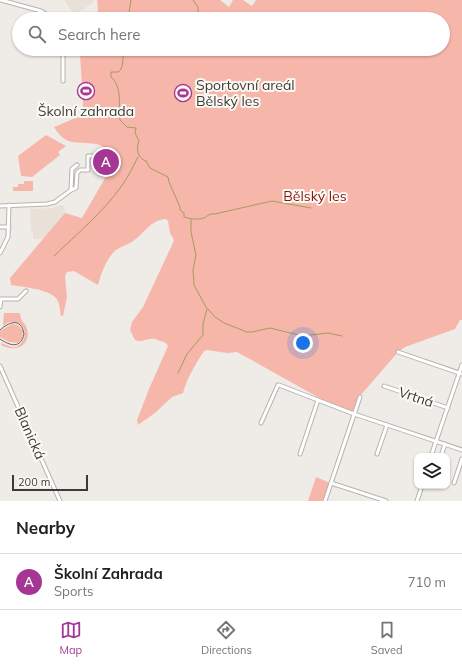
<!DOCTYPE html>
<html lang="en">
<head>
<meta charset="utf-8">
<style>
	:root { --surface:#fff; --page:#f6f6f6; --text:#202124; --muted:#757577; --line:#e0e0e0; --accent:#a53694 }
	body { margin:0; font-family:Mulish,sans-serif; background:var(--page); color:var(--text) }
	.controls { position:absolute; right:12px; bottom:12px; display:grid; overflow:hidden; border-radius:8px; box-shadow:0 1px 3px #0004 }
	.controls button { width:36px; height:36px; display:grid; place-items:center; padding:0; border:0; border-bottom:1px solid var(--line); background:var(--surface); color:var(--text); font:20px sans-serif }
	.scale { position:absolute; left:12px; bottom:10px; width:76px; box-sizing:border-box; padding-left:4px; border:2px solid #3c3b39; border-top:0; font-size:11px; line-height:14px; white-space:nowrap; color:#3c3b39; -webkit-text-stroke:3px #fdf9f5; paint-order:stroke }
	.you { position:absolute; left:303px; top:343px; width:14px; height:14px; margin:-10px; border:3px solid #fff; border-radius:50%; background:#1a73e8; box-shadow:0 0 0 6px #1a73e833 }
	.badge { display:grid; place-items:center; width:26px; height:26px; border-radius:50%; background:var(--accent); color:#fff; font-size:13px; font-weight:700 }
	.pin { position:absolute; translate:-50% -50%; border:2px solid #fff; box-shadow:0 1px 4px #0006 }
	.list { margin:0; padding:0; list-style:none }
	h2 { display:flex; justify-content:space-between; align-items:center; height:52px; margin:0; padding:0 16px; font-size:17px }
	h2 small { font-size:13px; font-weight:400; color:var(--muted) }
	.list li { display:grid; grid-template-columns:26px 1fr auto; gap:12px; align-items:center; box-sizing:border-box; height:56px; padding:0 16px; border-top:1px solid var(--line) }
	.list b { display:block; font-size:15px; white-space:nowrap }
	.list p { margin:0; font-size:13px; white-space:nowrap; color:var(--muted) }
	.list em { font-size:13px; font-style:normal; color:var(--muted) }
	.icon { flex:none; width:22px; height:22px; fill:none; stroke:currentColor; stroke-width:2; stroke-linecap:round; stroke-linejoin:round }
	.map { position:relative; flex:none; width:462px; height:501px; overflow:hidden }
	.search { position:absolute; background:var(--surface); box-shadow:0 1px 3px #0004; left:12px; right:12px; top:12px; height:44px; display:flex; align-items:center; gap:10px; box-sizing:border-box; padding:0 14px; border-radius:22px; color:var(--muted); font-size:15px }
	.sheet { height:108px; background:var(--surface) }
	nav { display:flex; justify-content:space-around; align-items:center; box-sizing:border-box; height:56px; border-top:1px solid var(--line); background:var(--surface); font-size:11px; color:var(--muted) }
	nav a { display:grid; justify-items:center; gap:2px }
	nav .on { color:var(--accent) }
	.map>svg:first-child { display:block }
	.built { fill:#e9e1d7 }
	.green { fill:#f7b6aa }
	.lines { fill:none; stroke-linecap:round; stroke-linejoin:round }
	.stream { stroke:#a29c5d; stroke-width:1 }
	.minor-casing { stroke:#b6b3af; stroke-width:5 }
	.minor { stroke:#fff; stroke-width:3 }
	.tram { stroke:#61605d; stroke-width:1 }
	.labels { text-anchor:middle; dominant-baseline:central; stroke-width:4; stroke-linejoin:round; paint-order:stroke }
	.poi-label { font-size:14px; fill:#3c3b39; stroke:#fdf9f5; text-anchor:start }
	.park-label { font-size:14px; fill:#81180d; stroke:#fdf9f5 }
	.street-label { font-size:14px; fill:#3c3b39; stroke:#fdf9f5 }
</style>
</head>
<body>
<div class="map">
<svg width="462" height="501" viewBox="0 0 462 501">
	<rect width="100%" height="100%" fill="#efece8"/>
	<g class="built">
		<polygon points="64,0 93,0 93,3 74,15"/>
		<polygon points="60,205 64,205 65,213 44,239 33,239 33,231 31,231 30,209 52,208"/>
	</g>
	<g class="green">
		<path d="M97 0H220L229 7 233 0H243L252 6 256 0H462V320H460L455 329 405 347 398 352 360 396 353 415 332 405 237 352 227 353 207 350 204 351C195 365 187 378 183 393L172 397 155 413 138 425 137 420 149 389 168 346C166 342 164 342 160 341 149 335 145 344 135 340L130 330 132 322 143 307 172 245 174 240 170 233 168 221 166 219C150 220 145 233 133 241 126 246 117 247 112 254 105 263 101 274 98 285L74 271 67 272 65 276 67 297 63 316H61C60 311 60 303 56 298 48 289 23 287 11 285L10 278 65 213 82 218 108 173H111V150C106 150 102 145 96 144 76 141 66 147 54 127 63 124 74 117 82 117L83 102 80 54 81 49H443V19H94C99 14 98 7 97 0Z"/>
		<polygon points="46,135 66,146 58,152 60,155 32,177 21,176 18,156"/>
		<rect x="101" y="154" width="9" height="16"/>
		<polygon points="24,181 33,181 33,191 13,191 13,187 18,187 18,184 24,184"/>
		<path d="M4 313H20C21 324 25 321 27 329 30 337 25 347 16 348 11 349 5 347 1 345V343C5 344 11 348 16 347 26 343 28 330 19 323L9 322 3 326Z"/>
		<polygon points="12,324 18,325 23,331 22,339 18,343 9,342 0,337 0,331"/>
		<polygon points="316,477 330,483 324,501 308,501"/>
	</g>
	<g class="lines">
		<g class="stream">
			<polyline points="193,0 198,7 198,19"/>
			<polyline points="128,19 131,0"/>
			<path d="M123 49C123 54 124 70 118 72 116 72 113 72 111 72V77C123 87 118 107 120 120L127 127 136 128 135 133 139 141C136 148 137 158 146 161L150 168 168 177 169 182 180 207V210L184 213V217C190 219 198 220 204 218 208 216 209 213 215 214L272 201 311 208"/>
			<path d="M54 256C77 234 102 213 121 187 128 177 133 167 138 157"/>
			<polyline points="208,309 215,317 224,323 247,332 252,332 270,328 303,336 328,333 342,336"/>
			<polyline points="178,373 187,354 203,335 203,324 207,309 194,285 193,270 196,255 191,232 191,220"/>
		</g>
		<g class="minor-casing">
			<g id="minor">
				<polyline points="1,0 41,11 46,14 50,19"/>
				<polyline points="63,49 63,81"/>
				<polyline points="71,190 76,188 77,173 80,170 88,170 88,156 98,156"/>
				<polyline points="0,206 47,204 55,202 71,190 72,169 77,165"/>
				<polyline points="0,227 9,227"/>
				<polyline points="0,253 8,237 9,205"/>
				<polyline points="0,307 1,299 18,299 26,291"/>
				<polyline points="398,352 462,374"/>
				<polyline points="0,366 60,501"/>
				<polyline points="384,386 448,408"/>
				<polyline points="261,423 278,385 279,385 354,414 462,450"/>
				<polyline points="300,454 318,400"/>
				<polyline points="377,454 387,425"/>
				<polyline points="431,456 462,365"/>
				<polyline points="441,456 445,444"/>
				<polyline points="331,483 386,501"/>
				<polyline points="454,483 462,459"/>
				<polyline points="325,501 360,397"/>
				<polyline points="417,501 422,486"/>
			</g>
		</g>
		<use href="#minor" class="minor"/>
		<path class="tram" d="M0 330C9 322 21 317 24 334 21 349 10 346 0 339"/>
	</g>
	<defs>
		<g id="stadium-ring" transform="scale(0.9)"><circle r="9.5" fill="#fdf9f5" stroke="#a53694" stroke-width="1.5"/><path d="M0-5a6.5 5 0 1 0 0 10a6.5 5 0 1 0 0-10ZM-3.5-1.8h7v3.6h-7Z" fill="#a53694"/></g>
	</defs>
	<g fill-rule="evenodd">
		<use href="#stadium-ring" x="86" y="91"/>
		<use href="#stadium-ring" x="183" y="93"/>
	</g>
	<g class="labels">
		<g class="poi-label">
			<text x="196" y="85">Sportovní areál<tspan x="196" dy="16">Bělský les</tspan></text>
			<text x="86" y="111" text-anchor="middle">Školní zahrada</text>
		</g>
		<g class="park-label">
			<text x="315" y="196">Bělský les</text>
		</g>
		<g class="street-label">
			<text transform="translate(416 397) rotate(19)">Vrtná</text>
			<text transform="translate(30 433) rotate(66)">Blanická</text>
		</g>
	</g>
</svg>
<div class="controls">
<button><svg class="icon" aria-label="layers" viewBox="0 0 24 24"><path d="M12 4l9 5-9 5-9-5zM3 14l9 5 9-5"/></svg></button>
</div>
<div class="scale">200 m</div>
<div class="you"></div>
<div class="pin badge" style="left:106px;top:162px">A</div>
<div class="search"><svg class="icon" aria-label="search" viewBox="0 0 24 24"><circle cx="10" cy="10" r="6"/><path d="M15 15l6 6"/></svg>Search here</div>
</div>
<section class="sheet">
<h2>Nearby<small></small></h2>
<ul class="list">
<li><span class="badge">A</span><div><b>Školní Zahrada</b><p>Sports</p></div><em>710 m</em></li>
</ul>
</section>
<nav>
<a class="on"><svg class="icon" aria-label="map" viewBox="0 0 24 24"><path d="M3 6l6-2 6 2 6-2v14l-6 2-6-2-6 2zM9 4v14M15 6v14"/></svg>Map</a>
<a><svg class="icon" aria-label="directions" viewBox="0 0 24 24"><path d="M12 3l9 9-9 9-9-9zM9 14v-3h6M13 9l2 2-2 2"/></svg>Directions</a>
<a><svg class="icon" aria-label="saved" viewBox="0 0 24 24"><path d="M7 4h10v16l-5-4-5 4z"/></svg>Saved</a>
</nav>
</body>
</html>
